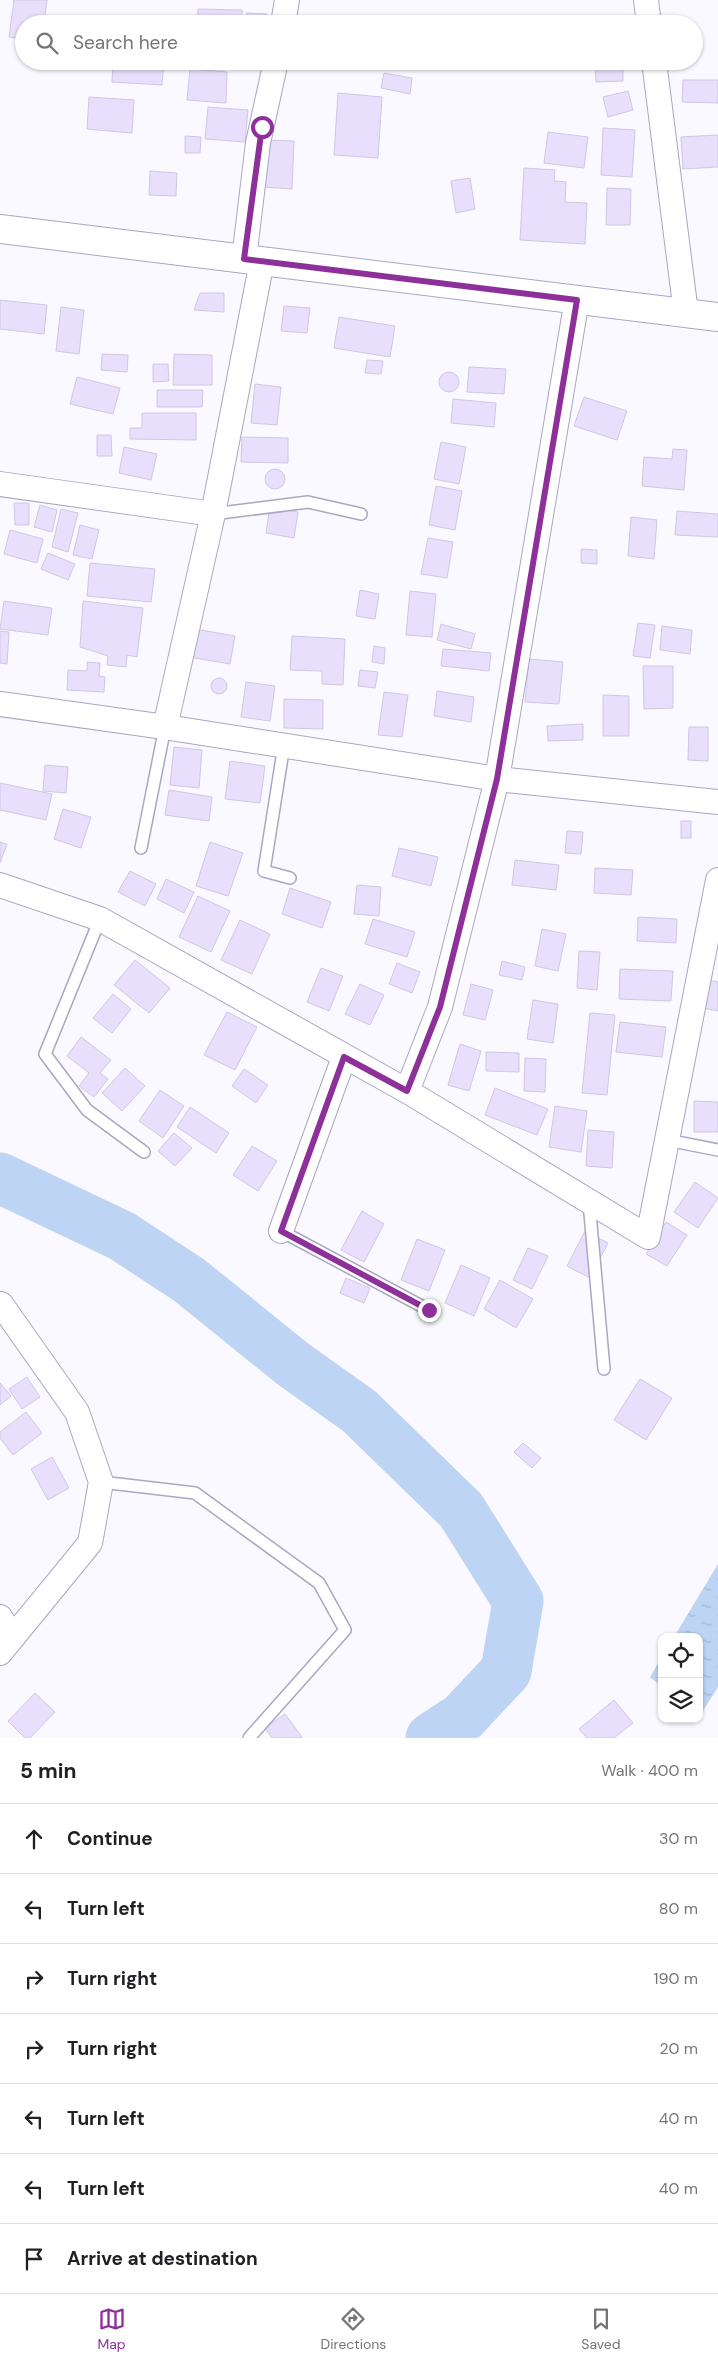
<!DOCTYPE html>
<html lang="en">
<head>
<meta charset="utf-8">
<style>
	:root { --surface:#fff; --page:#f6f6f6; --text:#202124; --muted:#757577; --line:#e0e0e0; --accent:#8d309a }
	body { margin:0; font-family:"DM Sans",sans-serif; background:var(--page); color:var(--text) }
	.controls { position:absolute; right:15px; bottom:15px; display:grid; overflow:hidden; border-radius:10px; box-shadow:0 1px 4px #0004 }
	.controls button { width:45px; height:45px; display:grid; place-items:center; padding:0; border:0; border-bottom:1px solid var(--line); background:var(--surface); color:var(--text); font:25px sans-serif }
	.stop { position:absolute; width:15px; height:15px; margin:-11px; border:4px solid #8d309a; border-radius:50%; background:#fff }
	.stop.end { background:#8d309a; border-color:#fff; box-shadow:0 1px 5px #0008 }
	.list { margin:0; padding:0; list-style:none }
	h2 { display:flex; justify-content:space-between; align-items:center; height:65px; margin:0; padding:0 20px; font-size:21px }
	h2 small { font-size:16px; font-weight:400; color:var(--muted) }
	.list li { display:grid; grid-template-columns:32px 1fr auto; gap:15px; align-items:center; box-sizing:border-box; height:70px; padding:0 20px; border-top:1px solid var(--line) }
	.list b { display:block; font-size:19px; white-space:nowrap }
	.list em { font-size:16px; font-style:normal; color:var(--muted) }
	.icon { flex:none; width:28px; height:28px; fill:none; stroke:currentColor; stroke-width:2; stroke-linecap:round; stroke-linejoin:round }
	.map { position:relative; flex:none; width:718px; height:1738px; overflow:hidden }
	.search { position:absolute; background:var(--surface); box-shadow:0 1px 4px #0004; left:15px; right:15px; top:15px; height:55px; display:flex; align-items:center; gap:12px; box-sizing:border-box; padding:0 18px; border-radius:28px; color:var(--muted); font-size:19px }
	.sheet { height:555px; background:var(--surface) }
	nav { display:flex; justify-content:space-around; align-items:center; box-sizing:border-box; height:70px; border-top:1px solid var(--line); background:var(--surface); font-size:14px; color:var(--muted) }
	nav a { display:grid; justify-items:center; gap:2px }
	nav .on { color:var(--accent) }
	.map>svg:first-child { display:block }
	.water { fill:url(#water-ripples) }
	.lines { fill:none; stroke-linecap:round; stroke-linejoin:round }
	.river { stroke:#bed4f5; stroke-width:51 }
	.building { fill:#e8dffc; stroke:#d0c7e4 }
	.service-casing { stroke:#aba6c2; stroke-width:14 }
	.minor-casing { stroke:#aba6c2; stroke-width:26 }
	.primary-casing { stroke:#aba6c2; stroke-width:30 }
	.service { stroke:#fff; stroke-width:11 }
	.minor { stroke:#fff; stroke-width:24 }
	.primary { stroke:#fff; stroke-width:28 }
	.route { stroke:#8d309a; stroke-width:6 }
</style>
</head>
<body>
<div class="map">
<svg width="718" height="1738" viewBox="0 0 718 1738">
	<defs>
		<pattern id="water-ripples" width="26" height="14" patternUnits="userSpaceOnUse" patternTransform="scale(1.25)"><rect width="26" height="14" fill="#bed4f5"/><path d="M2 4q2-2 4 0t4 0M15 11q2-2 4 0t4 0" fill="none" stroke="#a3b6d2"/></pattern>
	</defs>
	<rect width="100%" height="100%" fill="#faf9ff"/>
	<g class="water">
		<polygon points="718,1564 718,1687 699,1717 699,1637 674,1637"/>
		<polygon points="662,1657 662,1687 650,1677"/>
	</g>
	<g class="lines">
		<polyline class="river" points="0,1178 122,1236 189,1280 293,1364 359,1411 461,1510 518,1601 506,1671 463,1717 431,1738"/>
	</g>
	<g class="building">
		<polygon points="14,0 47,0 44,24 24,24 24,39 9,37"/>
		<polygon points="198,9 242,10 242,24 197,24"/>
		<polygon points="246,13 267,14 266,24 246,24"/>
		<polygon points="113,61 164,61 162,85 112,82"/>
		<polygon points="595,61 623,61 623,81 596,82"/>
		<polygon points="190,69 227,72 226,103 187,100"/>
		<polygon points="384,73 412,78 410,94 381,88"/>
		<polygon points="683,80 718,80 718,103 682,102"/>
		<polygon points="628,91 633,110 608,117 603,97"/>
		<polygon points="338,93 382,97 378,158 334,155"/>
		<polygon points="89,97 134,100 132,133 87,129"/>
		<polygon points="208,107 248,110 245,142 205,139"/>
		<polygon points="603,128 635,130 632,177 601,175"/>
		<polygon points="548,132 588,137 584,168 544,163"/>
		<polygon points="718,135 718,167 683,169 681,137"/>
		<polygon points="185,136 201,137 200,153 185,153"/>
		<polygon points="267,140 294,141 292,189 265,187"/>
		<polygon points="524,168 555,170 554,181 566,182 565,202 587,203 585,244 520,240"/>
		<polygon points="150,171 177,173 176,196 149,195"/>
		<polygon points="470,178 475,209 456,213 451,181"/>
		<polygon points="607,188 631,189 630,225 606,225"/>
		<polygon points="200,293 224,293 224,312 194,310"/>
		<polygon points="0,300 47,305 44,334 0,329"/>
		<polygon points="284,306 310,308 307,333 281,331"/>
		<polygon points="61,307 84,310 79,354 56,351"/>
		<polygon points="339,317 395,326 390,357 334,348"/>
		<polygon points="102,354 128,355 127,372 101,370"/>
		<polygon points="174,354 212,355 212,385 173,385"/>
		<polygon points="367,360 383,361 381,374 365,373"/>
		<polygon points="153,364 168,364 169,381 153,382"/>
		<polygon points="469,367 506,369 504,394 467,392"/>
		<circle cx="449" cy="382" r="10"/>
		<polygon points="77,377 120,388 113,414 70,404"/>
		<polygon points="255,384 281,387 277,425 251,423"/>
		<polygon points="157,390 203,390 202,407 157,407"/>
		<polygon points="584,397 627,411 617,440 574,426"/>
		<polygon points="453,399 496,403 494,427 451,423"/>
		<polygon points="142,413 196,413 196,440 130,439 130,428 142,428"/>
		<polygon points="97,435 111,435 112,456 97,456"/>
		<polygon points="242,437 288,438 288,463 241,462"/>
		<polygon points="441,442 466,447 459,484 434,479"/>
		<polygon points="124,447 157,454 151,480 119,473"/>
		<polygon points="673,449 687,450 684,490 642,486 644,457 672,459"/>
		<circle cx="275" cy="479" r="10"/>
		<polygon points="436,486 462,491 455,530 429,525"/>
		<polygon points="14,503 29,503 29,525 15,525"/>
		<polygon points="40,505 57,510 52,532 34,527"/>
		<polygon points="270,507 298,512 294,538 266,533"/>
		<polygon points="61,509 78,513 68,552 52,547"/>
		<polygon points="677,511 718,514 718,537 675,535"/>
		<polygon points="631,517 657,520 654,559 628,556"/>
		<polygon points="80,525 99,530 92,559 73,555"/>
		<polygon points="10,530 43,539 37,563 4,554"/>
		<polygon points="428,538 453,542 447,578 421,574"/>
		<polygon points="581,549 597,550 597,564 581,563"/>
		<polygon points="48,553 75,564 68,580 41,569"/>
		<polygon points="90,563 155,569 151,602 87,596"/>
		<polygon points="360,590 379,594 375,619 356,616"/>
		<polygon points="410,591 436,594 432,637 406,635"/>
		<polygon points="4,601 52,608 48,635 0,629"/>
		<polygon points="83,601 143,608 137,657 127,655 126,667 107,665 108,656 80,647"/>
		<polygon points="638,623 655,625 650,658 633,656"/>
		<polygon points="441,624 475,634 471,649 437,640"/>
		<polygon points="662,626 692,630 690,654 660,650"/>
		<polygon points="195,629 235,636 230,664 189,657"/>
		<polygon points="0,631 9,632 7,664 0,663"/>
		<polygon points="292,636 345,639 343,685 322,684 322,671 290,670"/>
		<polygon points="374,646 385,648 384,664 372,662"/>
		<polygon points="443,649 491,653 489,671 441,666"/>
		<polygon points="529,659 563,662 559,704 525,702"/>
		<polygon points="87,662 100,663 99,676 105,677 104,692 67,690 68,670 87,671"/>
		<polygon points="643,666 673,666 673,708 644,709"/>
		<polygon points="360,670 378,672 375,688 358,686"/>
		<circle cx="219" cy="686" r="8"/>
		<polygon points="246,682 275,686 270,721 241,717"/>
		<polygon points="437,691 474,697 471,722 434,716"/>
		<polygon points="384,692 408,695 402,737 378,735"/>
		<polygon points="603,695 629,696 629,736 603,736"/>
		<polygon points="284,699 323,700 323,729 284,728"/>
		<polygon points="583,724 583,740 548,741 547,726"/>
		<polygon points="689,727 708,727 708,761 688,760"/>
		<polygon points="174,747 202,750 199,788 170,785"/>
		<polygon points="230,761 265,766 260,803 225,799"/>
		<polygon points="45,765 68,767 66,793 43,791"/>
		<polygon points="0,783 52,794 46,820 0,810"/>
		<polygon points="169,790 212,797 209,821 165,815"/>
		<polygon points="63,809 91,817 81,848 54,839"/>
		<rect x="681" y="821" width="10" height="17"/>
		<polygon points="567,831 583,832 581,854 565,853"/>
		<polygon points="0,842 7,844 0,863"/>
		<polygon points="210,842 243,853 228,896 196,886"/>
		<polygon points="399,848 438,857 431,886 392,876"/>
		<polygon points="515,860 559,865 556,890 512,885"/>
		<polygon points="595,868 633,870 631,895 594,893"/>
		<polygon points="130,871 156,884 145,906 118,892"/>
		<polygon points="166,879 194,892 184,913 157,899"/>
		<polygon points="357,885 381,887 379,916 354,914"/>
		<polygon points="290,888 331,902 322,928 282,914"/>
		<polygon points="198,896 230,911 211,952 179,937"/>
		<polygon points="638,917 677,919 676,943 637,941"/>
		<polygon points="373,919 415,932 407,957 365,944"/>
		<polygon points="240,920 270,934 252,974 221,960"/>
		<polygon points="542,929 566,934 558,971 535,966"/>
		<polygon points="579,951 600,952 597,990 577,988"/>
		<polygon points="135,960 170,988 149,1013 114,985"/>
		<polygon points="502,961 525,967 522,980 499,975"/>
		<polygon points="397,963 420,972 412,993 389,984"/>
		<polygon points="321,968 343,976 329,1011 307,1002"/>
		<polygon points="620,969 673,971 671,1001 619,999"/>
		<polygon points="708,980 718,982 718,1011 702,1008"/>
		<polygon points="360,984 384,995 370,1025 345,1014"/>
		<polygon points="471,984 493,990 485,1020 463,1015"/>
		<polygon points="113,994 131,1009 112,1033 93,1018"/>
		<polygon points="533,1000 558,1004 553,1043 527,1039"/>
		<polygon points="227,1012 257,1027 235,1070 204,1055"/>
		<polygon points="590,1013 615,1015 607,1095 582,1093"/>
		<polygon points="620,1022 666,1027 662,1057 616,1052"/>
		<polygon points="81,1037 111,1060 100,1073 108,1079 94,1097 79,1086 89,1073 67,1056"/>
		<polygon points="460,1044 481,1051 469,1091 448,1085"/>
		<polygon points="486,1052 519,1053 519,1072 486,1071"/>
		<polygon points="525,1058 546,1059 545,1092 524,1091"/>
		<polygon points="125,1068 145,1086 122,1111 102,1093"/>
		<polygon points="244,1069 268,1085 256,1103 232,1086"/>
		<polygon points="495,1088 548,1109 537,1135 485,1115"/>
		<polygon points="160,1090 184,1106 163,1138 139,1121"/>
		<polygon points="694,1101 718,1102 718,1132 694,1132"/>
		<polygon points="555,1106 587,1111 581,1152 549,1147"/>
		<polygon points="190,1107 229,1133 216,1153 177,1127"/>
		<polygon points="588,1130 614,1132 612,1168 586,1166"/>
		<polygon points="174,1133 192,1148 175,1166 158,1151"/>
		<polygon points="252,1146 277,1161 258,1191 233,1175"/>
		<polygon points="695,1182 718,1198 698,1228 674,1212"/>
		<polygon points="362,1211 384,1224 364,1262 341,1250"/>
		<polygon points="666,1222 687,1235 667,1266 646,1254"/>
		<polygon points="585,1231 608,1243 590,1278 567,1266"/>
		<polygon points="417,1239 445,1250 429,1291 401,1280"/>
		<polygon points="528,1248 548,1256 532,1289 513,1280"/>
		<polygon points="461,1265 490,1278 474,1316 445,1303"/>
		<polygon points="346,1278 370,1288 364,1303 340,1293"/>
		<polygon points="500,1280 533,1299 516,1328 484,1309"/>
		<polygon points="27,1377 40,1397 22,1409 9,1389"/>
		<polygon points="640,1379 672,1398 646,1440 614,1420"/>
		<polygon points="0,1383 11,1396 0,1405"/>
		<polygon points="26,1412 42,1433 13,1455 0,1438 0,1432"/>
		<polygon points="523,1443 541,1458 532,1468 514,1452"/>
		<polygon points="52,1457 69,1488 48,1500 31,1469"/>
		<polygon points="35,1693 55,1712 30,1738 25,1738 8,1721"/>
		<polygon points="614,1700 633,1723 614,1738 587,1738 579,1729"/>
		<polygon points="285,1714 302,1737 301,1738 272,1738 265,1728"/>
	</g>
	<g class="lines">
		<g class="service-casing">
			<g id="service">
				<polyline points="213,514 308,502 361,514"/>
				<polyline points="284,745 264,871 290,878"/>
				<polyline points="141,848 165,727"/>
				<polyline points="100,919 45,1054 87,1110 144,1152"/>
				<polyline points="667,1140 718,1150"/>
				<polyline points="589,1202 604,1369"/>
				<polyline points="281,1231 429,1310"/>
				<polyline points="101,1482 195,1493 319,1583 345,1630 249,1738"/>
			</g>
		</g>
		<g class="minor-casing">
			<g id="minor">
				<polyline points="646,0 649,24"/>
				<polyline points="283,24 287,0"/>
				<polyline points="654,61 686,313"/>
				<polyline points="244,259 258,143 276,61"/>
				<polyline points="0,484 213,514"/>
				<polyline points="0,704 165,727 497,779 718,802"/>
				<polyline points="165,727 213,514 262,261"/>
				<polyline points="0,885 100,919 407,1091 648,1237 718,880"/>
				<polyline points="407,1091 440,1007 497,779 577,299"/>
				<polyline points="281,1231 344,1057"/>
				<polyline points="0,1617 13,1637"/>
				<polyline points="0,1653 90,1543 101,1482 77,1412 1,1304"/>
			</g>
		</g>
		<g class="primary-casing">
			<polyline id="primary" points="0,229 718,317"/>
		</g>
		<use href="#service" class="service"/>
		<use href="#minor" class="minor"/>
		<use href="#primary" class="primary"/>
	</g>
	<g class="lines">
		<polyline class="route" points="262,127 244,259 577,300 497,779 440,1007 407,1091 344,1057 281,1231 429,1310"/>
	</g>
</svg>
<div class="controls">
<button><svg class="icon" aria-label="locate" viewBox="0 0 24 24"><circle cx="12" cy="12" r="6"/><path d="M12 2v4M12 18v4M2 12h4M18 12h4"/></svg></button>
<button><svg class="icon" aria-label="layers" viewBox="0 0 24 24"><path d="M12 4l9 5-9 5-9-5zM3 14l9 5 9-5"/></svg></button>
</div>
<div class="stop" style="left:262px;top:127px"></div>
<div class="stop end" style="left:429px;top:1310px"></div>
<div class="search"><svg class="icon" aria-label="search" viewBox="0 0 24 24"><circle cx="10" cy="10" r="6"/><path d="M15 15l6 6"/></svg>Search here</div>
</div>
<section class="sheet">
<h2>5 min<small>Walk · 400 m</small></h2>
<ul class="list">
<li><svg class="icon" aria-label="ahead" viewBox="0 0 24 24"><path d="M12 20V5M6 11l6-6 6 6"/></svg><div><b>Continue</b></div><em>30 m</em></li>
<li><svg class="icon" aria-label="left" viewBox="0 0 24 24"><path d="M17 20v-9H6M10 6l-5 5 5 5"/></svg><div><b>Turn left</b></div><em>80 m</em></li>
<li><svg class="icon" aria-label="right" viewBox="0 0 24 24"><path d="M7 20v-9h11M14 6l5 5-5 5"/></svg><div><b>Turn right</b></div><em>190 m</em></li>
<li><svg class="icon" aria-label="right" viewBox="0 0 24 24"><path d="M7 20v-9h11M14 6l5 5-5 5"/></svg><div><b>Turn right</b></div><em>20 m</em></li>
<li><svg class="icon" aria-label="left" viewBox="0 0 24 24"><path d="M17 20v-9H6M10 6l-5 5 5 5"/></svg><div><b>Turn left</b></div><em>40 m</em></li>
<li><svg class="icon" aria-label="left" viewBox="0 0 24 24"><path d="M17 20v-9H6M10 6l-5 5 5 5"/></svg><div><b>Turn left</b></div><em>40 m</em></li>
<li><svg class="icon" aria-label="arrive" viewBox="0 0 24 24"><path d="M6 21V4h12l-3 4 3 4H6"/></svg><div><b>Arrive at destination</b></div></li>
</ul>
</section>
<nav>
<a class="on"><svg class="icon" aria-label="map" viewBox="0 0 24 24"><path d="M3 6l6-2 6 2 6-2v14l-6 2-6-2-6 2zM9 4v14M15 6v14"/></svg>Map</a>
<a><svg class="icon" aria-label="directions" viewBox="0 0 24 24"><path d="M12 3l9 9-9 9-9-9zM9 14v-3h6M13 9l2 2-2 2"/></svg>Directions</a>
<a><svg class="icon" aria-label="saved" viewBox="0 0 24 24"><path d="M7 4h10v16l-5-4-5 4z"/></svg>Saved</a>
</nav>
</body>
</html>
